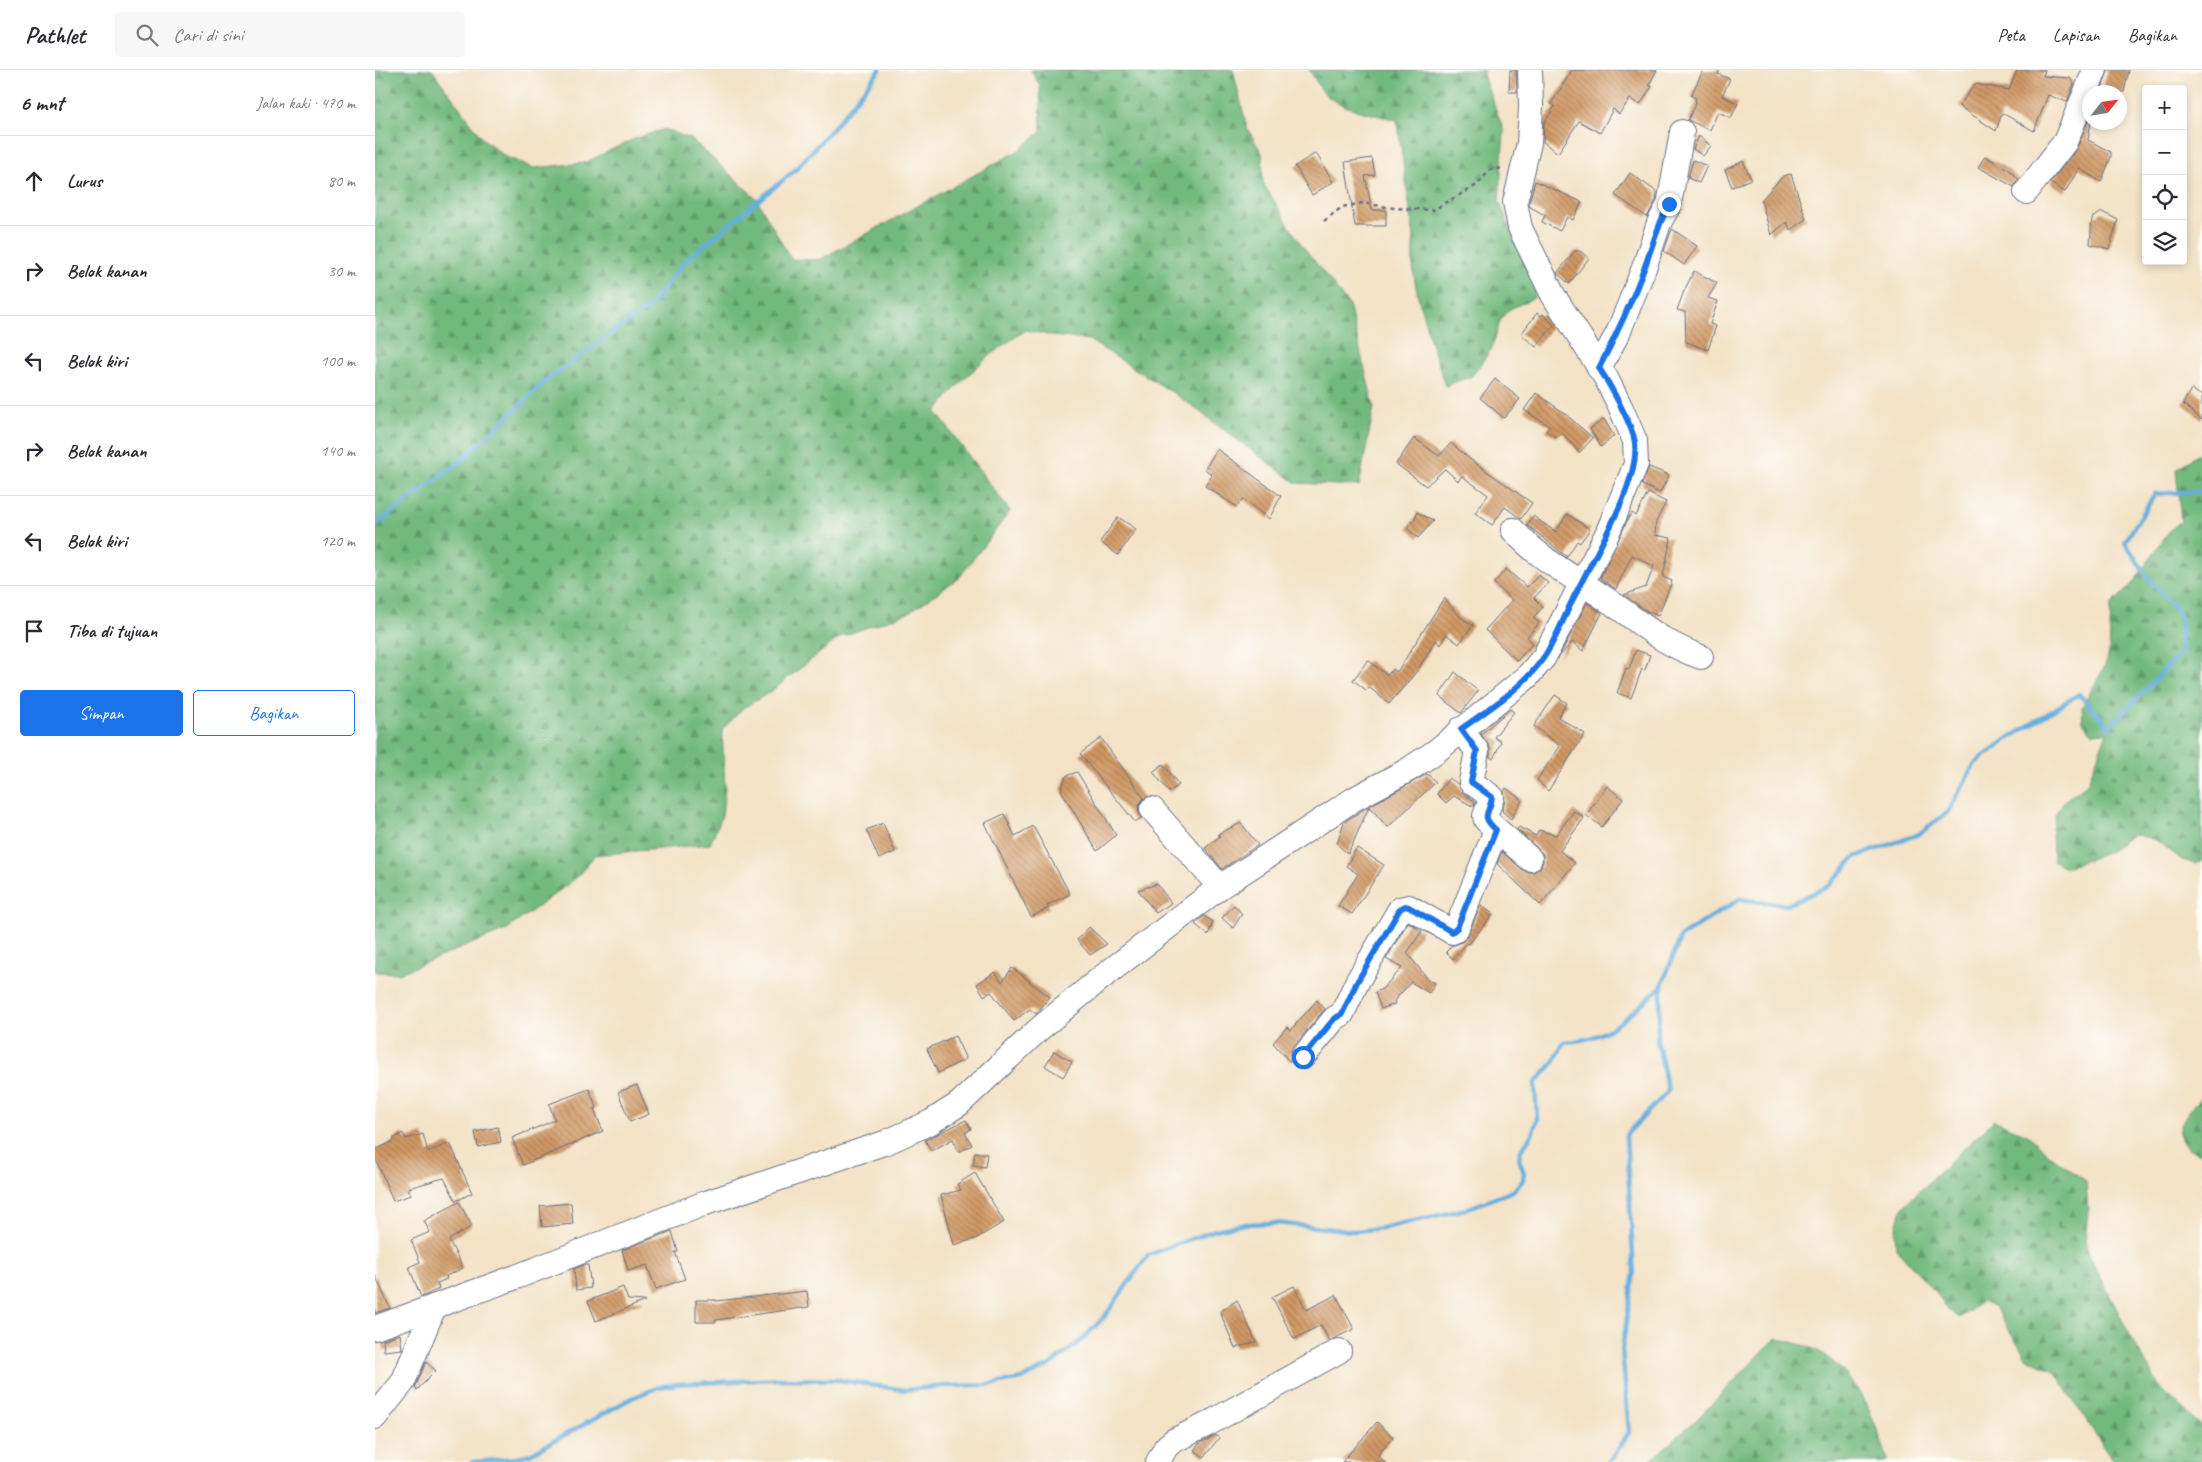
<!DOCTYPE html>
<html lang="id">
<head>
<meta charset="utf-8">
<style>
	:root { --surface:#fff; --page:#f7f7f7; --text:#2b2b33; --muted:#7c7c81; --line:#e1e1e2; --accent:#1a73e8 }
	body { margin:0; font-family:Caveat,sans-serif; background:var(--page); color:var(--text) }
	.controls { position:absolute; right:15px; top:15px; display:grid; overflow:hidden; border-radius:5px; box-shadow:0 2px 8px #0003 }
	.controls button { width:45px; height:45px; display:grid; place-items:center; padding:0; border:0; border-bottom:1px solid var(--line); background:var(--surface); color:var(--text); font:25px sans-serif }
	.compass { position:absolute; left:1707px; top:15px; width:45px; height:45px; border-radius:50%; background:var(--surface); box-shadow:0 2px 8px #0003; rotate:60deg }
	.stop { position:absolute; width:15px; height:15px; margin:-11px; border:4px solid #1a73e8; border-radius:50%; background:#fff }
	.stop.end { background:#1a73e8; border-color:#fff; box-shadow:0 1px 5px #0008 }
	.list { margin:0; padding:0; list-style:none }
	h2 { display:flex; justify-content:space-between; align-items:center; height:65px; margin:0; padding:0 20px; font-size:21px }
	h2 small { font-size:16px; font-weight:400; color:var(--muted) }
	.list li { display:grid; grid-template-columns:32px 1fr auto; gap:15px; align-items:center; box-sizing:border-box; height:90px; padding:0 20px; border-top:1px solid var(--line) }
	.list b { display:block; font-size:19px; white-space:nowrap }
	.list em { font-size:16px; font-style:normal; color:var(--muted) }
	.actions { display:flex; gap:10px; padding:15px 20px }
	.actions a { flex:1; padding:11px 0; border:1px solid var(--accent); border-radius:5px; text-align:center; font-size:18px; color:var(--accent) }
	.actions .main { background:var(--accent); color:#fff }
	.icon { flex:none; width:28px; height:28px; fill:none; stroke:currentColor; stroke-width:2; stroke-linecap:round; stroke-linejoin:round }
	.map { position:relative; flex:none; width:1827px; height:1392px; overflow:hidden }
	header { display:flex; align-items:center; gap:30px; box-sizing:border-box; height:70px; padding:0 25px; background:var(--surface); border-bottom:1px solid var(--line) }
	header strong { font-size:24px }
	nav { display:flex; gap:28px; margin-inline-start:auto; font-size:18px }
	.search { width:350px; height:45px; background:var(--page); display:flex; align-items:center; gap:12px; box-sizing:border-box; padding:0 18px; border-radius:5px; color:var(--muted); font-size:19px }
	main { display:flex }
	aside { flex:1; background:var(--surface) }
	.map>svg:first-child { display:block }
	.forest { fill:url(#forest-firs); stroke:#46746e }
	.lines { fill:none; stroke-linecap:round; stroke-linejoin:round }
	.stream { stroke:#66aedd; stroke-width:4.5 }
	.building { fill:url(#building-back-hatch) }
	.minor-casing { stroke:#676e82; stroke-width:26 }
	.path { stroke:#676e82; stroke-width:2.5; stroke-dasharray:4 4; stroke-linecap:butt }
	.minor { stroke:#fff; stroke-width:24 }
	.route { stroke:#1a73e8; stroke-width:6 }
</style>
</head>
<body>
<header>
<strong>Pathlet</strong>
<div class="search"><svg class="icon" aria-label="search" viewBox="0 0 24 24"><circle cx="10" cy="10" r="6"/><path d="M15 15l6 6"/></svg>Cari di sini</div>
<nav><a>Peta</a><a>Lapisan</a><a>Bagikan</a></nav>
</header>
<main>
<aside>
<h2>6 mnt<small>Jalan kaki · 470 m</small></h2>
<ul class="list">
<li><svg class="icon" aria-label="ahead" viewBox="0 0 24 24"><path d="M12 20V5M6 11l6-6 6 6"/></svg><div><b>Lurus</b></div><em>80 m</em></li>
<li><svg class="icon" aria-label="right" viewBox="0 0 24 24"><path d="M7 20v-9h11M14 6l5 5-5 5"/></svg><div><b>Belok kanan</b></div><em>30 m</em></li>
<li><svg class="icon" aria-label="left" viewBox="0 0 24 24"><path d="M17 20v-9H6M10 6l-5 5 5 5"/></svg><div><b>Belok kiri</b></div><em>100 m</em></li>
<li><svg class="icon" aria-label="right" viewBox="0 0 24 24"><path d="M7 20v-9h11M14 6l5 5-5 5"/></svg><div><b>Belok kanan</b></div><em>140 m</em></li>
<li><svg class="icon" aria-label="left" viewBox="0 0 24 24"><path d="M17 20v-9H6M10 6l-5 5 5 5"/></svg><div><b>Belok kiri</b></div><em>120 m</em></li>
<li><svg class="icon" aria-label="arrive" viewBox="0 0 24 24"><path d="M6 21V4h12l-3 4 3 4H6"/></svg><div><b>Tiba di tujuan</b></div></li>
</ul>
<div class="actions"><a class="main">Simpan</a><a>Bagikan</a></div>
</aside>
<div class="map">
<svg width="1827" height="1392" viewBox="0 0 1827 1392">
	<defs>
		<pattern id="forest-firs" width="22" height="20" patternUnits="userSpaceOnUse" patternTransform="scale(1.25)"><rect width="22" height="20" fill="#72b97e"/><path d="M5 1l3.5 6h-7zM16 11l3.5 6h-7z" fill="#5d976a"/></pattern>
		<pattern id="building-back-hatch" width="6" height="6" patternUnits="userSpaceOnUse" patternTransform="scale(1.25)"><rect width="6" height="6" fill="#d09863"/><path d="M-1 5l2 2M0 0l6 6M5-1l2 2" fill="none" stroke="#a87c55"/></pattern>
	</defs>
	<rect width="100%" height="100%" fill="#fdfcf7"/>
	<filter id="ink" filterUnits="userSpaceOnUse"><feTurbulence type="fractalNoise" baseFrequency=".02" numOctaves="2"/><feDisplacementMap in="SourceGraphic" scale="10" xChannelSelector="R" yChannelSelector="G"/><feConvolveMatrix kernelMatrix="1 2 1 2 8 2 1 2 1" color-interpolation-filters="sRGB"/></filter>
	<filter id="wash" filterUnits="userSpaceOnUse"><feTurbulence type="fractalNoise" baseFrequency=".0096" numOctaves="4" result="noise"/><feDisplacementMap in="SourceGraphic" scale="20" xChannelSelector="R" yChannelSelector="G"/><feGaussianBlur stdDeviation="1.12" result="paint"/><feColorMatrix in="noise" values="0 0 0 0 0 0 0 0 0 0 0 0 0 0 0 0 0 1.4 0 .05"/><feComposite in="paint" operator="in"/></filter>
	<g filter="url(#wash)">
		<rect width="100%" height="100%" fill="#f3e2c6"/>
		<g class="forest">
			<path d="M0 0H57L107 68 131 87 159 98 209 93 261 68 290 59 316 69 381 128 416 189 444 190 643 81 666 62 665 16 656 0H858L872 58 887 83 888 113 923 170 974 235 999 337 984 416 921 413 803 326 714 270 678 266 651 260C616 282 586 308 561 342L635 441 584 508 533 543 465 567 394 623 368 638 347 660 350 717 347 746 335 774 220 785 200 809 131 860 25 903 0 902Z"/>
			<path d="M934 0H1108L1109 8 1129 61 1124 131 1158 212 1160 227 1133 240 1125 251 1117 278 1097 306 1070 316C1058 273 1031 211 1039 168L1022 50C1002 45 972 40 955 28 946 22 940 9 934 0Z"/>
			<polygon points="1827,382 1827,791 1821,794 1807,790 1781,770 1758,764 1734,782 1690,798 1678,790 1677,758 1681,743 1689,731 1712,714 1732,662 1717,663 1708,652 1707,637 1729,598 1734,583 1736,535 1758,513 1795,460 1806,452 1801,399"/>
			<path d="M1827 1027V1084C1789 1072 1807 1046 1827 1027Z"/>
			<polygon points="1619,1050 1654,1066 1676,1086 1711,1111 1713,1142 1710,1171 1714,1185 1756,1267 1782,1313 1792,1326 1804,1334 1814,1345 1827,1356 1827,1392 1738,1392 1680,1301 1651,1287 1620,1237 1608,1231 1585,1248 1573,1240 1565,1228 1521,1178 1520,1163 1523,1149 1530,1135"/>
			<path d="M1401 1268C1415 1272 1434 1275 1445 1282 1487 1311 1497 1345 1513 1390L1510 1392H1274L1322 1349Z"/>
		</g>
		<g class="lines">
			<g class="stream">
				<polyline points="0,455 81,395 172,310 275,236 311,190 419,101 458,58 505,0"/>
				<path d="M97 1392 141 1388 155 1384 257 1328 284 1317 302 1314 403 1309 464 1310 530 1320 569 1316 614 1315 647 1309 675 1295 708 1269 730 1246 773 1185 840 1160 870 1154 901 1153 979 1161 1008 1158 1091 1139 1138 1121 1148 1110 1149 1103 1144 1089 1145 1082 1157 1064 1162 1050 1160 1013 1179 992 1189 972C1235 971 1255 943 1287 916"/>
				<polyline points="1235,1392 1254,1362 1247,1279 1259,1203 1251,1065 1293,1021 1282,969 1287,915 1306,866 1365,829 1412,835 1454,816 1480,787 1544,764 1573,742 1600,693 1631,670 1704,624 1734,657 1807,582 1805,544 1772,507 1750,472 1780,424 1827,421"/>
			</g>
		</g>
		<g id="blocks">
			<g class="building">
				<polygon points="1135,0 1141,0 1142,22 1134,22"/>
				<polygon points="1197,0 1282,0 1274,15 1277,16 1265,35 1255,29 1244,44 1238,39 1225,63 1204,51 1183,83 1168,72 1169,53 1180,36 1176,34"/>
				<polygon points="1328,0 1345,0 1343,4 1355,9 1347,26 1363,33 1356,48 1343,42 1335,60 1313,50 1321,32 1320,31 1321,28 1316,26"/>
				<polygon points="1642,0 1670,0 1668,6 1695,8 1699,14 1692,32 1673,25 1659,61 1627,43 1621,61 1584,36 1600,14 1634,20"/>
				<polygon points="1733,0 1754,0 1749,22 1726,22"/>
				<polygon points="1714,49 1716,52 1713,70 1736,82 1736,87 1726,112 1704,98 1690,122 1675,113 1701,80"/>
				<polygon points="1324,66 1336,76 1328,86 1318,79"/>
				<polygon points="941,83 958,112 937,125 920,96"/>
				<polygon points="1610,86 1633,99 1644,109 1639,117 1603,97"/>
				<polygon points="997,88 1000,105 990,106 997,140 1011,140 1011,156 980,156 970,92"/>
				<polygon points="1318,90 1332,96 1324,113 1313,108"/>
				<polygon points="1368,91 1376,109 1357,117 1350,100"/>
				<polygon points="1255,103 1282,122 1281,130 1272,147 1240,125"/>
				<polygon points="1416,104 1431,149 1415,160 1412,152 1396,165 1386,130 1408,106"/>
				<polygon points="1160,111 1207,132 1198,150 1192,147 1185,161 1167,152 1170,145 1155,137 1154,132"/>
				<polygon points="1727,142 1743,150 1734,179 1715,174 1717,148"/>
				<polygon points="1297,159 1322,176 1309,195 1289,181"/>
				<polygon points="1200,181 1205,181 1214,188 1194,214 1182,203"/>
				<polygon points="1319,201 1342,213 1333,228 1343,231 1335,254 1341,256 1333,280 1311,272 1310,242 1302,240 1309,221"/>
				<polygon points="1162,243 1166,246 1168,244 1179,255 1161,277 1146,264"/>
				<polygon points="1120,309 1145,329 1129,348 1105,328"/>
				<polygon points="1816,319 1827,326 1827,350 1808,334"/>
				<polygon points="1161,323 1188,342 1218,368 1204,383 1187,362 1181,367 1171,361 1175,356 1149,340"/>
				<polygon points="1229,349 1239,366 1226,377 1215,359"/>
				<polygon points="1039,368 1064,386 1076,373 1096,390 1157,433 1146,449 1130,437 1117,455 1100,443 1113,425 1087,406 1083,411 1070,399 1051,416 1021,394"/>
				<polygon points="842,379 906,426 894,449 868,429 862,437 830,416 837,405 830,399"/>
				<polygon points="1274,397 1294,405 1285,423 1267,415"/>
				<polygon points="1273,423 1291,432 1281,452 1280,465 1296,468 1288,507 1297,511 1283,546 1272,541 1249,525 1271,517 1279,496 1257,485 1241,519 1225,508 1254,447 1257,443 1261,446"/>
				<polygon points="1042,442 1058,451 1043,468 1032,458 1040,448"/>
				<polygon points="1192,444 1215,459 1205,473 1202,471 1192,487 1152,455 1158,446 1181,462"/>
				<polygon points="743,447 761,459 743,485 725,472"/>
				<polygon points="1131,499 1152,517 1164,505 1173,513 1159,528 1168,537 1158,548 1164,553 1152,567 1158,573 1142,591 1110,560 1137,530 1119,513"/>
				<polygon points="1069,528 1085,547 1098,555 1084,574 1071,564 1065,575 1061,570 1043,600 1014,634 994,617 991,620 978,610 993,590 1012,605 1018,599 1022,602"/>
				<polygon points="1212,533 1227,543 1208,581 1197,572 1184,587"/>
				<polygon points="1261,580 1275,585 1270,600 1267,599 1256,628 1242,623 1251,598 1254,599"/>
				<polygon points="1080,602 1103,621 1086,643 1064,626"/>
				<polygon points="1180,625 1192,633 1183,647 1210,664 1173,721 1162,710 1185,676 1159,656"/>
				<polygon points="1135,639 1139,642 1119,667 1126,672 1118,689 1115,687 1115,678 1106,664"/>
				<polygon points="726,668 769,728 764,735 763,741 766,748 760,752 705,684"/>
				<polygon points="788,694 804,715 794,722 778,702"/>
				<polygon points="702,702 741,765 722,781 686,720 691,706"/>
				<polygon points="1052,704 1061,712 1013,757 994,737 973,784 962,774 969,752 986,741"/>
				<polygon points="1074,708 1083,714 1088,723 1100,732 1099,737 1079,726 1071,733 1062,724"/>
				<polygon points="1232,716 1248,729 1227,757 1211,745"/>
				<polygon points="1131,718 1147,730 1136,749 1127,741 1130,731 1129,721"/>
				<polygon points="1199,741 1209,748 1185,781 1200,793 1165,835 1122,794 1127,782 1152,802 1159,802 1165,798 1168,792 1168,784 1142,759 1144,757 1161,766 1164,760 1181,765"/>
				<polygon points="629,744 640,766 658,756 695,824 672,835 674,838 656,847 610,753"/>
				<polygon points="508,753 520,782 504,789 491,760"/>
				<polygon points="866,753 883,775 847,799 830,778 845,766 843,764"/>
				<polygon points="982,778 1009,795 977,844 963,836 983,804 971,796"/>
				<polygon points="782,814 796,833 781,843 763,820"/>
				<polygon points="859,835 867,844 858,858 847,848"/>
				<polygon points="1106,835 1118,844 1094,874 1092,873 1078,889 1071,882 1076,876 1087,872 1093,866"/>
				<polygon points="829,846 838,852 833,865 820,854"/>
				<polygon points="1033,852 1047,861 1032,883 1053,909 1060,913 1054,923 1036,912 1019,931 1020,934 1006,939 1000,922 1007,919 1027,898 1011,889"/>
				<polygon points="714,857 732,874 715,885 702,870"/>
				<polygon points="637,898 675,927 661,944 655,939 639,951 616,922 609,926 602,914 620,902 627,912"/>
				<polygon points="942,930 950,939 917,978 915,984 915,992 898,973 912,957 915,961"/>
				<polygon points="580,966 591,989 563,1003 552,979"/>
				<polygon points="679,981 697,992 688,1007 670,996"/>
				<polygon points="262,1015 274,1044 255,1052 243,1022"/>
				<polygon points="214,1019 222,1038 219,1039 228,1061 148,1095 137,1068 180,1050 174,1034"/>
				<polygon points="591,1050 596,1059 590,1063 597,1075 584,1082 578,1069 556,1081 550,1070"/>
				<polygon points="123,1057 126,1072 103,1077 100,1062"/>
				<polygon points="28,1063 31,1069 48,1064 53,1082 75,1073 97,1123 81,1131 69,1108 33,1118 36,1125 18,1131 0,1087 0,1080 19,1071 18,1069"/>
				<polygon points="600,1082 612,1084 610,1097 598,1095"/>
				<polygon points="600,1103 629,1152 600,1169 579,1175 566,1125 586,1120 582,1114"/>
				<polygon points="84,1132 97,1156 74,1170 88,1198 71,1206 72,1209 62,1213 64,1219 46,1227 34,1197 45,1192 36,1170 55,1162 49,1151"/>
				<polygon points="196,1133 198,1154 167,1157 165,1136"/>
				<polygon points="297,1161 303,1182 300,1182 310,1209 281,1219 272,1195 253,1201 247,1180"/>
				<polygon points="208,1195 213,1195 216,1218 201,1220 199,1199"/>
				<polygon points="0,1205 15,1238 0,1243"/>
				<polygon points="919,1216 931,1240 961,1225 979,1259 954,1271 946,1255 919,1269 897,1227"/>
				<polygon points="248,1217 253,1230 270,1231 221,1251 213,1231"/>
				<polygon points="432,1221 434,1237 341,1250 341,1252 321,1252 321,1230 341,1230 341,1231"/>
				<polygon points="862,1230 881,1272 860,1278 845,1242"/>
				<polygon points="25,1264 27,1279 9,1281 8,1270"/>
				<polygon points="51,1292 61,1301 42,1320 40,1318"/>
				<polygon points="1002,1352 1018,1367 1003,1385 1010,1392 967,1392"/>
				<polygon points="841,1365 844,1368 829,1387 819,1380 824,1374"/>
			</g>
		</g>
	</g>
	<g filter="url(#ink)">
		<use href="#blocks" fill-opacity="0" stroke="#676e82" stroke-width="1"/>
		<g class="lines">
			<g class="minor-casing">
				<g id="minor">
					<polyline points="1651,122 1690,72 1720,0"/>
					<polyline points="1224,298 1243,263 1269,198 1284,153 1294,135 1307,62"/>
					<path d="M1138 460C1167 492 1203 509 1237 533 1270 556 1287 573 1326 587"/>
					<polyline points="1086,659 1102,681 1096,712 1117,727 1110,746 1111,750 1155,789"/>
					<polyline points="777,739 845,817"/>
					<polyline points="928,987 959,949 967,944 982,912 1025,839 1034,837 1077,862 1081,860 1121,760"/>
					<polyline points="0,1258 141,1207 328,1134 512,1072 556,1052 584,1034 663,960 726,908 845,817 979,729 1033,700 1060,682 1152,607 1169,587 1232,464 1261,394 1260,371 1245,336 1231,308 1178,225 1145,158 1140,132 1154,73 1156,37 1155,0"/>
					<polyline points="0,1347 28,1312 59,1237"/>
					<polyline points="783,1392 791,1377 798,1371 831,1355 964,1281"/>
				</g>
			</g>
			<polyline class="path" points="949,151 967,137 988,133 1018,138 1058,140 1102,115 1115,100 1128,98"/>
			<use href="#minor" class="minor"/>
		</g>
	</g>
	<g class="lines" filter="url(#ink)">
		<path class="route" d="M928 987 959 949 967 944 982 912 1025 839 1030 836 1034 837 1077 862 1082 858 1121 760C1104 744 1115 745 1117 727L1096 712 1102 681 1086 659C1115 638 1148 618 1169 587 1182 568 1190 544 1201 523 1219 486 1265 412 1260 373 1258 356 1234 313 1224 298 1241 266 1256 233 1269 199 1277 177 1283 155 1294 134"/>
	</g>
</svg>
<div class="controls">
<button>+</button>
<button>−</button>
<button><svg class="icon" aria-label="locate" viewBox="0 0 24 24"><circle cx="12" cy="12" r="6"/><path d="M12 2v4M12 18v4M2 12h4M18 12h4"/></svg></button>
<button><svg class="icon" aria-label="layers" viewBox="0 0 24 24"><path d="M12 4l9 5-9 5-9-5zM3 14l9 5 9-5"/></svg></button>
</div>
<svg class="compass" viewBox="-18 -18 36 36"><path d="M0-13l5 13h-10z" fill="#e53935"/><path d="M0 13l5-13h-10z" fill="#7c7c81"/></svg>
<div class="stop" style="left:928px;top:987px"></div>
<div class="stop end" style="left:1294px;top:134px"></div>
</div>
</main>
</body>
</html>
